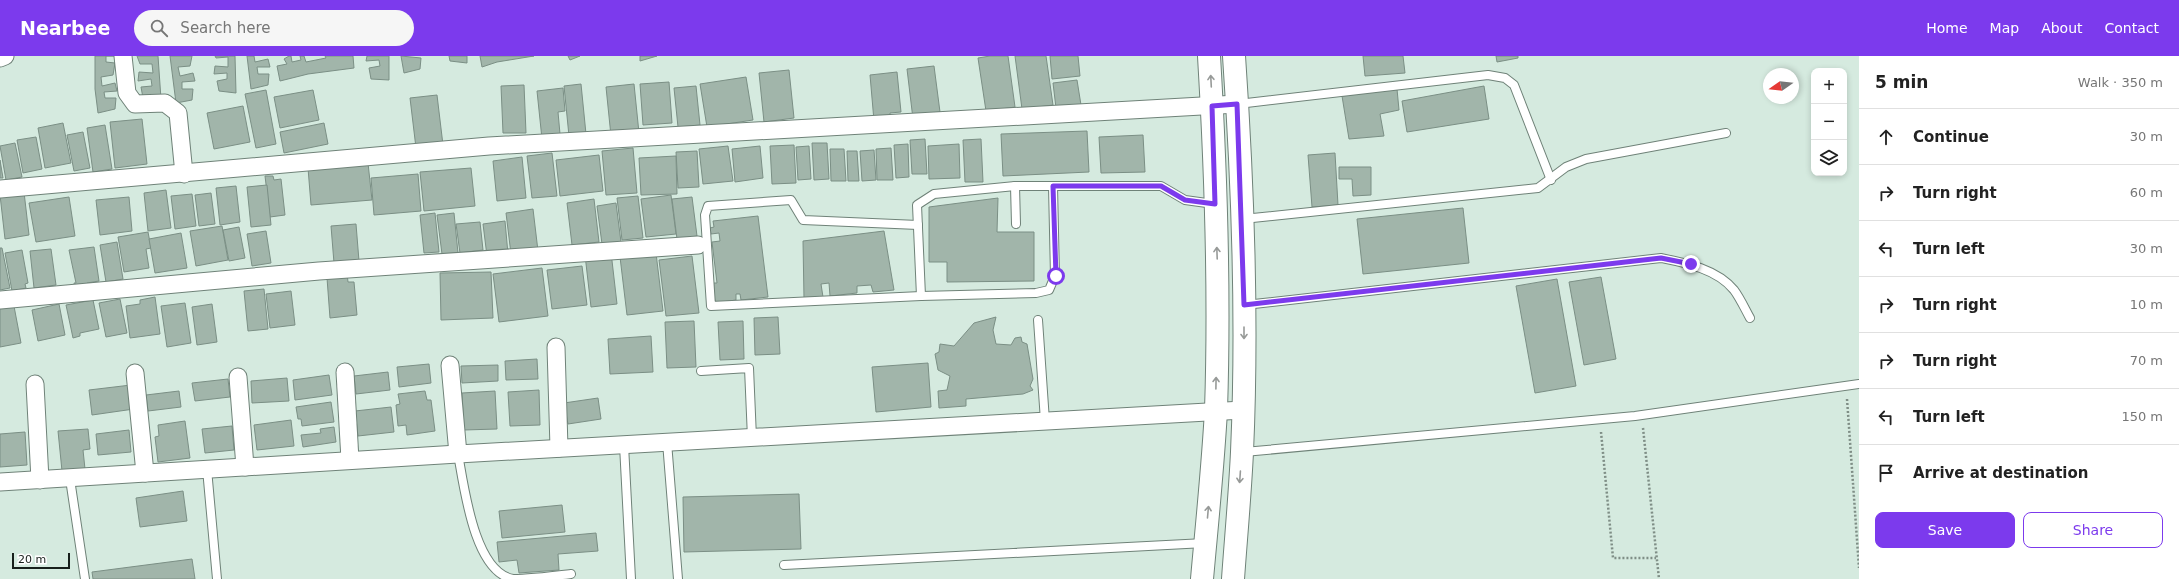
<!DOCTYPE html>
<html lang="en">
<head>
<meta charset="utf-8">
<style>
	:root { --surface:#fff; --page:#f6f6f6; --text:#222; --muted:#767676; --line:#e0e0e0; --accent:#7c3aed }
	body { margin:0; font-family:"DejaVu Sans",sans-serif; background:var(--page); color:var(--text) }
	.controls { position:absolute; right:12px; top:12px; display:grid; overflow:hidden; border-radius:8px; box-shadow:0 2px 6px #0003 }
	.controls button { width:36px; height:36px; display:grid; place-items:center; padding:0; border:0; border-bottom:1px solid var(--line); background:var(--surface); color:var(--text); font:20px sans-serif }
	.compass { position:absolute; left:1763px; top:12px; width:36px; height:36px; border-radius:50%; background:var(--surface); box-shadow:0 2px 6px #0003; rotate:256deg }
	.scale { position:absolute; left:12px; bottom:10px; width:58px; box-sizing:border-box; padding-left:4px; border:2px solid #171f1b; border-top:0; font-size:11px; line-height:14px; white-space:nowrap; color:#171f1b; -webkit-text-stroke:3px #fff; paint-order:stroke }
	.stop { position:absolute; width:12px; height:12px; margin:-9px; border:3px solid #7c3aed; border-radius:50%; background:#fff }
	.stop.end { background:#7c3aed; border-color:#fff; box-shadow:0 1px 4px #0008 }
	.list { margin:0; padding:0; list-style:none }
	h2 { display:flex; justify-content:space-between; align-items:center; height:52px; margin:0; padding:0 16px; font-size:17px }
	h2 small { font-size:13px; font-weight:400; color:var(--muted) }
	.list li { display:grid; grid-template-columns:26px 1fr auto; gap:12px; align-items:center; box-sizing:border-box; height:56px; padding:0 16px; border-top:1px solid var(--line) }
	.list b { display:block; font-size:15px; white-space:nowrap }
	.list em { font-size:13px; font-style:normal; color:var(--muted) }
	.actions { display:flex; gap:8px; padding:12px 16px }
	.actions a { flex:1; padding:9px 0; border:1px solid var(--accent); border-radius:8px; text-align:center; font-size:14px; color:var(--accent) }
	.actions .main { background:var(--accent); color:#fff }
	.icon { flex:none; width:22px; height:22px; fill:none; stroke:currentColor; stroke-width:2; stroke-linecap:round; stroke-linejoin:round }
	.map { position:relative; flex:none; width:1859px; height:523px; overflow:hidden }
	header { display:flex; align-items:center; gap:24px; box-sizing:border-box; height:56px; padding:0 20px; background:var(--accent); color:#fff }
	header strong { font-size:19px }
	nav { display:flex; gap:22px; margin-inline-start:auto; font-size:14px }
	.search { width:280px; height:36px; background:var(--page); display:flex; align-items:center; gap:10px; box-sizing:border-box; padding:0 14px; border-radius:22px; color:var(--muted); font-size:15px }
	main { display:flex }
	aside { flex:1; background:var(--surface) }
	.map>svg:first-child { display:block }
	.building { fill:#a1b5aa; stroke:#7b8f85 }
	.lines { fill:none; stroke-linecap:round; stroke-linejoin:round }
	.service-casing { stroke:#6f8278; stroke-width:10 }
	.minor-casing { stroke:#6f8278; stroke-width:19 }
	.primary-casing { stroke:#6f8278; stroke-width:24 }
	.path { stroke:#7f8e86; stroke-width:2.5; stroke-dasharray:2 2; stroke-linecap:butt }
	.service { stroke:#fff; stroke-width:8 }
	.minor { stroke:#fff; stroke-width:17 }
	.primary { stroke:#fff; stroke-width:22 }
	.oneway { stroke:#979a98 }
	.route { stroke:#7c3aed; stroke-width:5 }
</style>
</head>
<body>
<header>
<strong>Nearbee</strong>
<div class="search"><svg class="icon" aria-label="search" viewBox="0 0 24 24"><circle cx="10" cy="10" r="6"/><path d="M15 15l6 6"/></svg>Search here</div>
<nav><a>Home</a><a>Map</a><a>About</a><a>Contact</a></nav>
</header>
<main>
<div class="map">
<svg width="1859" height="523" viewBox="0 0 1859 523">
	<rect width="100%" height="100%" fill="#d5eadf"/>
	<g class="building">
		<polygon points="95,0 117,0 106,0 106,6 115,7 113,19 101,21 102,30 115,27 117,35 104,36 105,42 116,42 115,53 98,57 95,33"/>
		<polygon points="137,0 158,0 161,43 143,42 141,31 152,30 151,23 138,25 139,16 153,17 152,8 140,8"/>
		<polygon points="170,0 192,0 190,10 178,11 180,20 193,17 195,25 182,26 182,33 193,33 192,44 176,47"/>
		<polygon points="215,0 235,0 236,37 219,35 217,25 227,23 227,17 214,18 215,10 228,11 228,1 216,2"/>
		<polygon points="247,0 254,0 255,6 268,3 270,11 257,11 258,18 269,18 268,29 251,33"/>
		<polygon points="289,0 291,0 292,6 301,4 300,0 304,0 306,6 326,2 325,0 353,0 354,12 308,18 280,25 277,10 287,8 284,3"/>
		<polygon points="367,0 389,0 389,24 371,23 369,12 380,10 379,4 366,5"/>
		<polygon points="401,0 421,2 420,13 404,17"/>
		<polygon points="449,0 467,0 467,7 450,5"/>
		<polygon points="480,0 534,0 497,6 482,11"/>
		<polygon points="568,0 580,0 570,4"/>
		<polygon points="640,0 657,0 640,5"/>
		<polygon points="990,0 1008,0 1015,51 986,55 978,2"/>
		<polygon points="1015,0 1046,0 1053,49 1022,53"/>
		<polygon points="1050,0 1078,0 1080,20 1052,23"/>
		<polygon points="1363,0 1403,0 1405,17 1365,20"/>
		<polygon points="1496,0 1518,0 1518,2 1497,6"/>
		<polygon points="934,10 940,56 930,57 913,63 907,13"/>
		<polygon points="789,14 794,62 764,66 759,17"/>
		<polygon points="897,16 901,56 890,57 890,64 874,65 870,19"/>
		<polygon points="746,21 753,64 707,71 700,28"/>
		<polygon points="1077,24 1081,49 1056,52 1053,27"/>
		<polygon points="669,26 672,67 643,69 640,28"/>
		<polygon points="581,28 586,78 569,80 564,30"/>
		<polygon points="634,28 639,77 611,80 606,31"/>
		<polygon points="524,29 526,77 503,77 501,30"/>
		<polygon points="696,30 700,69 678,71 674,32"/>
		<polygon points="1484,30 1489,63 1407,76 1402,45"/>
		<polygon points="563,32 565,55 558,56 560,78 542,83 537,35"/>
		<polygon points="1397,33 1399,54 1380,58 1384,80 1349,83 1342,40"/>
		<polygon points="266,34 276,88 256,92 245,38"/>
		<polygon points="313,34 319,64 280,72 274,41"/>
		<polygon points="437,39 443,89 416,92 410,42"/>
		<polygon points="243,50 250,86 214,93 207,57"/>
		<polygon points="142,63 147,108 115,112 110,66"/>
		<polygon points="63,67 71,107 45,112 38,72"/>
		<polygon points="324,67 328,88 284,97 280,76"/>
		<polygon points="105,69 112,113 93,116 87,72"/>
		<polygon points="1087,75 1089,116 1003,120 1001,78"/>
		<polygon points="83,76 90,112 74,115 67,79"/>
		<polygon points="1143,79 1145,116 1101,117 1099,81"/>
		<polygon points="36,81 42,113 23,117 17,84"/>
		<polygon points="925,83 927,118 912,118 910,84"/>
		<polygon points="981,83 983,126 965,126 963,84"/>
		<polygon points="15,87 22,121 6,124 0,90"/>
		<polygon points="812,87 827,87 829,123 814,124"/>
		<polygon points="908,88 909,121 896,122 894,89"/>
		<polygon points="959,88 960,122 929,123 928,90"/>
		<polygon points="794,89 796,127 772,128 770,90"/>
		<polygon points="728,90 733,125 703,128 699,93"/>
		<polygon points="760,90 763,122 735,126 732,93"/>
		<polygon points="809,90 811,123 798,124 796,91"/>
		<polygon points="633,92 637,137 606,139 602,95"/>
		<polygon points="891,92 893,124 877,124 876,93"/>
		<polygon points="830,93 844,93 846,125 831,125"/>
		<polygon points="874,94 876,124 862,125 860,95"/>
		<polygon points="697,95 699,131 678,132 676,96"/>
		<polygon points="847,95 857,95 859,125 848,125"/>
		<polygon points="552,97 557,140 532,142 527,100"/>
		<polygon points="1335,97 1338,149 1312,151 1308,99"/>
		<polygon points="599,99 603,135 560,140 556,104"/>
		<polygon points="676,100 677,138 641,139 639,102"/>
		<polygon points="522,101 526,142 497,145 493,105"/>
		<polygon points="0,104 3,122 0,122"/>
		<polygon points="368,107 372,144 311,149 308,112"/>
		<polygon points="1339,111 1371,111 1371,139 1353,140 1352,123 1339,123"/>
		<polygon points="471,112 475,150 424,155 420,116"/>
		<polygon points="418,118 421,155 374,159 371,122"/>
		<polygon points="265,120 273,120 274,124 281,123 285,159 270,161"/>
		<polygon points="267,129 271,169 251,171 247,131"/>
		<polygon points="236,130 240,166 220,169 216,132"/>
		<polygon points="166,134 171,172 148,175 144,137"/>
		<polygon points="24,136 29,179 5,183 0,139"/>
		<polygon points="211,137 215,168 199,170 195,139"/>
		<polygon points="192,138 196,170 175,173 171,140"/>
		<polygon points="671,139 676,178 646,181 641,143"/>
		<polygon points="638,140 643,182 622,184 617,142"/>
		<polygon points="69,141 75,180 36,186 29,147"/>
		<polygon points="129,141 132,175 100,179 96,144"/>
		<polygon points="692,141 697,180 677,183 672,143"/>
		<polygon points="998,142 997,176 1034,176 1034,225 947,226 947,206 929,206 929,151"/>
		<polygon points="594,143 599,186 572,189 567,147"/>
		<polygon points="616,147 621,186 602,188 597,150"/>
		<polygon points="1463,152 1469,207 1363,218 1357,163"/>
		<polygon points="533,153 538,195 511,198 506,157"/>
		<polygon points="435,157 439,196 424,197 420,159"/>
		<polygon points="454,157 458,197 442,198 437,159"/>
		<polygon points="758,160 768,241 741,244 740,238 736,238 736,244 715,247 713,227 717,227 712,186 720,185 719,177 711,178 710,172 714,171 713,165"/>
		<polygon points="505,165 508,198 487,200 483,168"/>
		<polygon points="480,166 483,194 460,197 456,168"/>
		<polygon points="356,168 359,205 334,207 331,170"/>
		<polygon points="222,170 228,204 196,210 190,175"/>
		<polygon points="239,171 245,202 229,205 223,174"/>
		<polygon points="266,175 271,207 252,210 247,178"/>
		<polygon points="884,175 894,234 873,236 871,229 857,230 857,237 830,240 829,227 821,228 823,241 804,243 803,185"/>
		<polygon points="148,176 151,192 146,193 149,212 124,216 118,181"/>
		<polygon points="181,177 187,212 155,217 149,183"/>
		<polygon points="117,186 123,223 106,226 100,189"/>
		<polygon points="94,191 99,225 87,227 88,230 75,232 74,227 76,227 69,194"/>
		<polygon points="0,192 2,192 10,232 0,234"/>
		<polygon points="51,193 56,229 34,232 30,195"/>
		<polygon points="22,194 28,227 25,228 26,232 12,235 5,197"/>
		<polygon points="611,196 617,248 591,251 585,199"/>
		<polygon points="656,197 663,255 627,259 620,201"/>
		<polygon points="692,200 699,257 666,260 659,204"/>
		<polygon points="582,210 587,249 552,253 547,214"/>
		<polygon points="542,212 548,260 499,266 493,218"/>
		<polygon points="491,216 493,262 441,264 440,217"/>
		<polygon points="347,217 348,226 354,226 357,259 330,262 327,222"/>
		<polygon points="1601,221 1616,303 1584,309 1569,226"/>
		<polygon points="1557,223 1576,330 1535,337 1516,230"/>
		<polygon points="264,233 268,273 248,275 244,235"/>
		<polygon points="291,235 295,269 270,272 266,238"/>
		<polygon points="155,241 160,278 130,282 126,250 140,248 140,244"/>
		<polygon points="120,243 127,277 106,281 99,247"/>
		<polygon points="93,244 99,273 80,277 80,280 73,282 66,249"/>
		<polygon points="13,245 21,287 0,291 0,248"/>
		<polygon points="185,247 191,287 167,291 161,250"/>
		<polygon points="59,248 65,279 38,285 32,254"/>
		<polygon points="212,248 217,286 197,289 192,251"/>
		<polygon points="778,261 780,298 755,299 754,262"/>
		<polygon points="996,261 993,274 996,288 1011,289 1015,282 1021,281 1022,286 1027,288 1033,323 1030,330 1033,334 1023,338 966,343 966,350 939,352 938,335 947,334 950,320 938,314 935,298 939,296 940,288 954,290 974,267"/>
		<polygon points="694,265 696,311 667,312 665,266"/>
		<polygon points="743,265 744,303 720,304 718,266"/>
		<polygon points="651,280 653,316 610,318 608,283"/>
		<polygon points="537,303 538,323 506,324 505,305"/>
		<polygon points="928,307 931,351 876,356 872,311"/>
		<polygon points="429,308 431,327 399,331 397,311"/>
		<polygon points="498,309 498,325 462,327 461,310"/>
		<polygon points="388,316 390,334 356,338 354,320"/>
		<polygon points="329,319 332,339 295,344 293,324"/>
		<polygon points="287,322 289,345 252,347 251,325"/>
		<polygon points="228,323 230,341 195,345 192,327"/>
		<polygon points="131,329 134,353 92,359 89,334"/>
		<polygon points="539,334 540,369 510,370 508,336"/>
		<polygon points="179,335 181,351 148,355 146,339"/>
		<polygon points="425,335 427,344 431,344 435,375 407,379 406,369 398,370 396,349 400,348 398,338"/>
		<polygon points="495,335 497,373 464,374 462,337"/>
		<polygon points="598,342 601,363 568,368 564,347"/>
		<polygon points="331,346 334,366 302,370 301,363 298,363 296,351"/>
		<polygon points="391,351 394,376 358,380 355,355"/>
		<polygon points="291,364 294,390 257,394 254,369"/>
		<polygon points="185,365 190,402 158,406 155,381 159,380 158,369"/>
		<polygon points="232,370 234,394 205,397 202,373"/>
		<polygon points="334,371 336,386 303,391 301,379 321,377 320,373"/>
		<polygon points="88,373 90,393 83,394 85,413 62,415 58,375"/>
		<polygon points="129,374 131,396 98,399 96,378"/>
		<polygon points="25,376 27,409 0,411 0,378"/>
		<polygon points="183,435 187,465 140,471 136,442"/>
		<polygon points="799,438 801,493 684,496 683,441"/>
		<polygon points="562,449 565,476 502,482 499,455"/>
		<polygon points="596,477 598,495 558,498 559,514 519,517 517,504 499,506 497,486"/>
		<polygon points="192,503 195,523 93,523 92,516"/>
	</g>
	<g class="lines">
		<g class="service-casing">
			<g id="service">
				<polyline points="1238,48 1488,19 1505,22 1514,29 1551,124"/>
				<polyline points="1015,130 1016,168"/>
				<polyline points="1243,163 1538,132 1566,111 1586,103 1726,77"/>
				<polyline points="918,169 803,164 791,144 708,150 705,159 711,250 921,240 1036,237 1049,234 1055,220 1053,130"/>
				<polyline points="921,240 917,149 934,138 1015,130 1161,130 1185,144 1214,148"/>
				<path d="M1245 249 1661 202C1686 207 1717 213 1734 234 1740 242 1745 253 1750 262"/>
				<polyline points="1038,264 1045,365"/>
				<polyline points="701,315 749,312 752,382"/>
				<polyline points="667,386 678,523"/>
				<polyline points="624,389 631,523"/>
				<polyline points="1244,396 1635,360 1859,328"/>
				<path d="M458 398C464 430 474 516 513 523 529 523 554 520 571 518"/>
				<polyline points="207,413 217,523"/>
				<polyline points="70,423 85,523"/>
				<polyline points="784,509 1205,487"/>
			</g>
		</g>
		<g class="minor-casing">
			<g id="minor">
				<polyline points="123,0 127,37 135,48 165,47 178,57 184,118"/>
				<polyline points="0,2 5,0"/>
				<polyline points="0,133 489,90 1237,48"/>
				<polyline points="0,244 319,215 698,189"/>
				<polyline points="556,291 559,392"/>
				<polyline points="450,309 458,398"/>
				<polyline points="345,316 350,404"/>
				<polyline points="135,317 145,417"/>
				<polyline points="238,321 245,411"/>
				<polyline points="35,328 40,424"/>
				<polyline points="0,426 458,398 1243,354"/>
			</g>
		</g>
		<g class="primary-casing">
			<g id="primary">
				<path d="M1202 523C1207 467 1213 410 1216 354 1220 236 1216 118 1209 0"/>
				<path d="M1233 523C1236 481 1240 438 1242 396 1248 264 1243 131 1234 0"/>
			</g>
		</g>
		<g class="path">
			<polyline points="1847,343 1859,512"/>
			<polyline points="1643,372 1659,523"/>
			<polyline points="1601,376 1613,502 1656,502"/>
		</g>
		<use href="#service" class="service"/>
		<use href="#minor" class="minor"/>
		<use href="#primary" class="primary"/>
	</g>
	<defs><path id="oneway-shaft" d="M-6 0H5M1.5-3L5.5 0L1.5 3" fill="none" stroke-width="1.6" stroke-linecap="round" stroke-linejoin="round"/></defs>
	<g class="oneway">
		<use href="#oneway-shaft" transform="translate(1211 25) rotate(-93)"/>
		<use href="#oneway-shaft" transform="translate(1217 197) rotate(-92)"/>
		<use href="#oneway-shaft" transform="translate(1244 277) rotate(90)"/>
		<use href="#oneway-shaft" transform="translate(1216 327) rotate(-89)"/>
		<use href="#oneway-shaft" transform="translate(1240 421) rotate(94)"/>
		<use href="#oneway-shaft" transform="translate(1208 456) rotate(-85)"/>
	</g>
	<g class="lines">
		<polyline class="route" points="1056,220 1053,130 1161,130 1185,144 1215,148 1212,50 1237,48 1244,249 1661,202 1691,208"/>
	</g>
</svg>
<div class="controls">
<button>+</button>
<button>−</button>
<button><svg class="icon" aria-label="layers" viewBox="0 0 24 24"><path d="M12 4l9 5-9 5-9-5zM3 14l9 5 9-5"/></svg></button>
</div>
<svg class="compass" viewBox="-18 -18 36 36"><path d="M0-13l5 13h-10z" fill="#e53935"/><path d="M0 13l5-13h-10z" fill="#767676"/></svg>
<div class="scale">20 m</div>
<div class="stop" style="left:1056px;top:220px"></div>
<div class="stop end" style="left:1691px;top:208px"></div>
</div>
<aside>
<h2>5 min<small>Walk · 350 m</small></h2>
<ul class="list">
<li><svg class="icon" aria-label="ahead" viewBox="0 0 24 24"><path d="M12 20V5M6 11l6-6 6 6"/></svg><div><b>Continue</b></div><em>30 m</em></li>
<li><svg class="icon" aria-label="right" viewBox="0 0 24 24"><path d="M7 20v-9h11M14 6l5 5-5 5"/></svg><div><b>Turn right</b></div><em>60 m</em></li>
<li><svg class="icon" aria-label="left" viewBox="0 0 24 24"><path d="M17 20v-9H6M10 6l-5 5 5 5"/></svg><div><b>Turn left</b></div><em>30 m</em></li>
<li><svg class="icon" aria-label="right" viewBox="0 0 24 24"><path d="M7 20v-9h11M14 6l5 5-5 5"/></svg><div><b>Turn right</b></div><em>10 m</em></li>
<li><svg class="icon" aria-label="right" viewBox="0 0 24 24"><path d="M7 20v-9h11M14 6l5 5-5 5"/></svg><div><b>Turn right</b></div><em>70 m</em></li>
<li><svg class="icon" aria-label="left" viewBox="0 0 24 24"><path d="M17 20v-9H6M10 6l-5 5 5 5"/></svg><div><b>Turn left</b></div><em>150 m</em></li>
<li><svg class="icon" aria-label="arrive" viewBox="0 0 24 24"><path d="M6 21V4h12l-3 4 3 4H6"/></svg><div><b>Arrive at destination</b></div></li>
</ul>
<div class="actions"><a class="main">Save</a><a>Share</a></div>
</aside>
</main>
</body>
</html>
